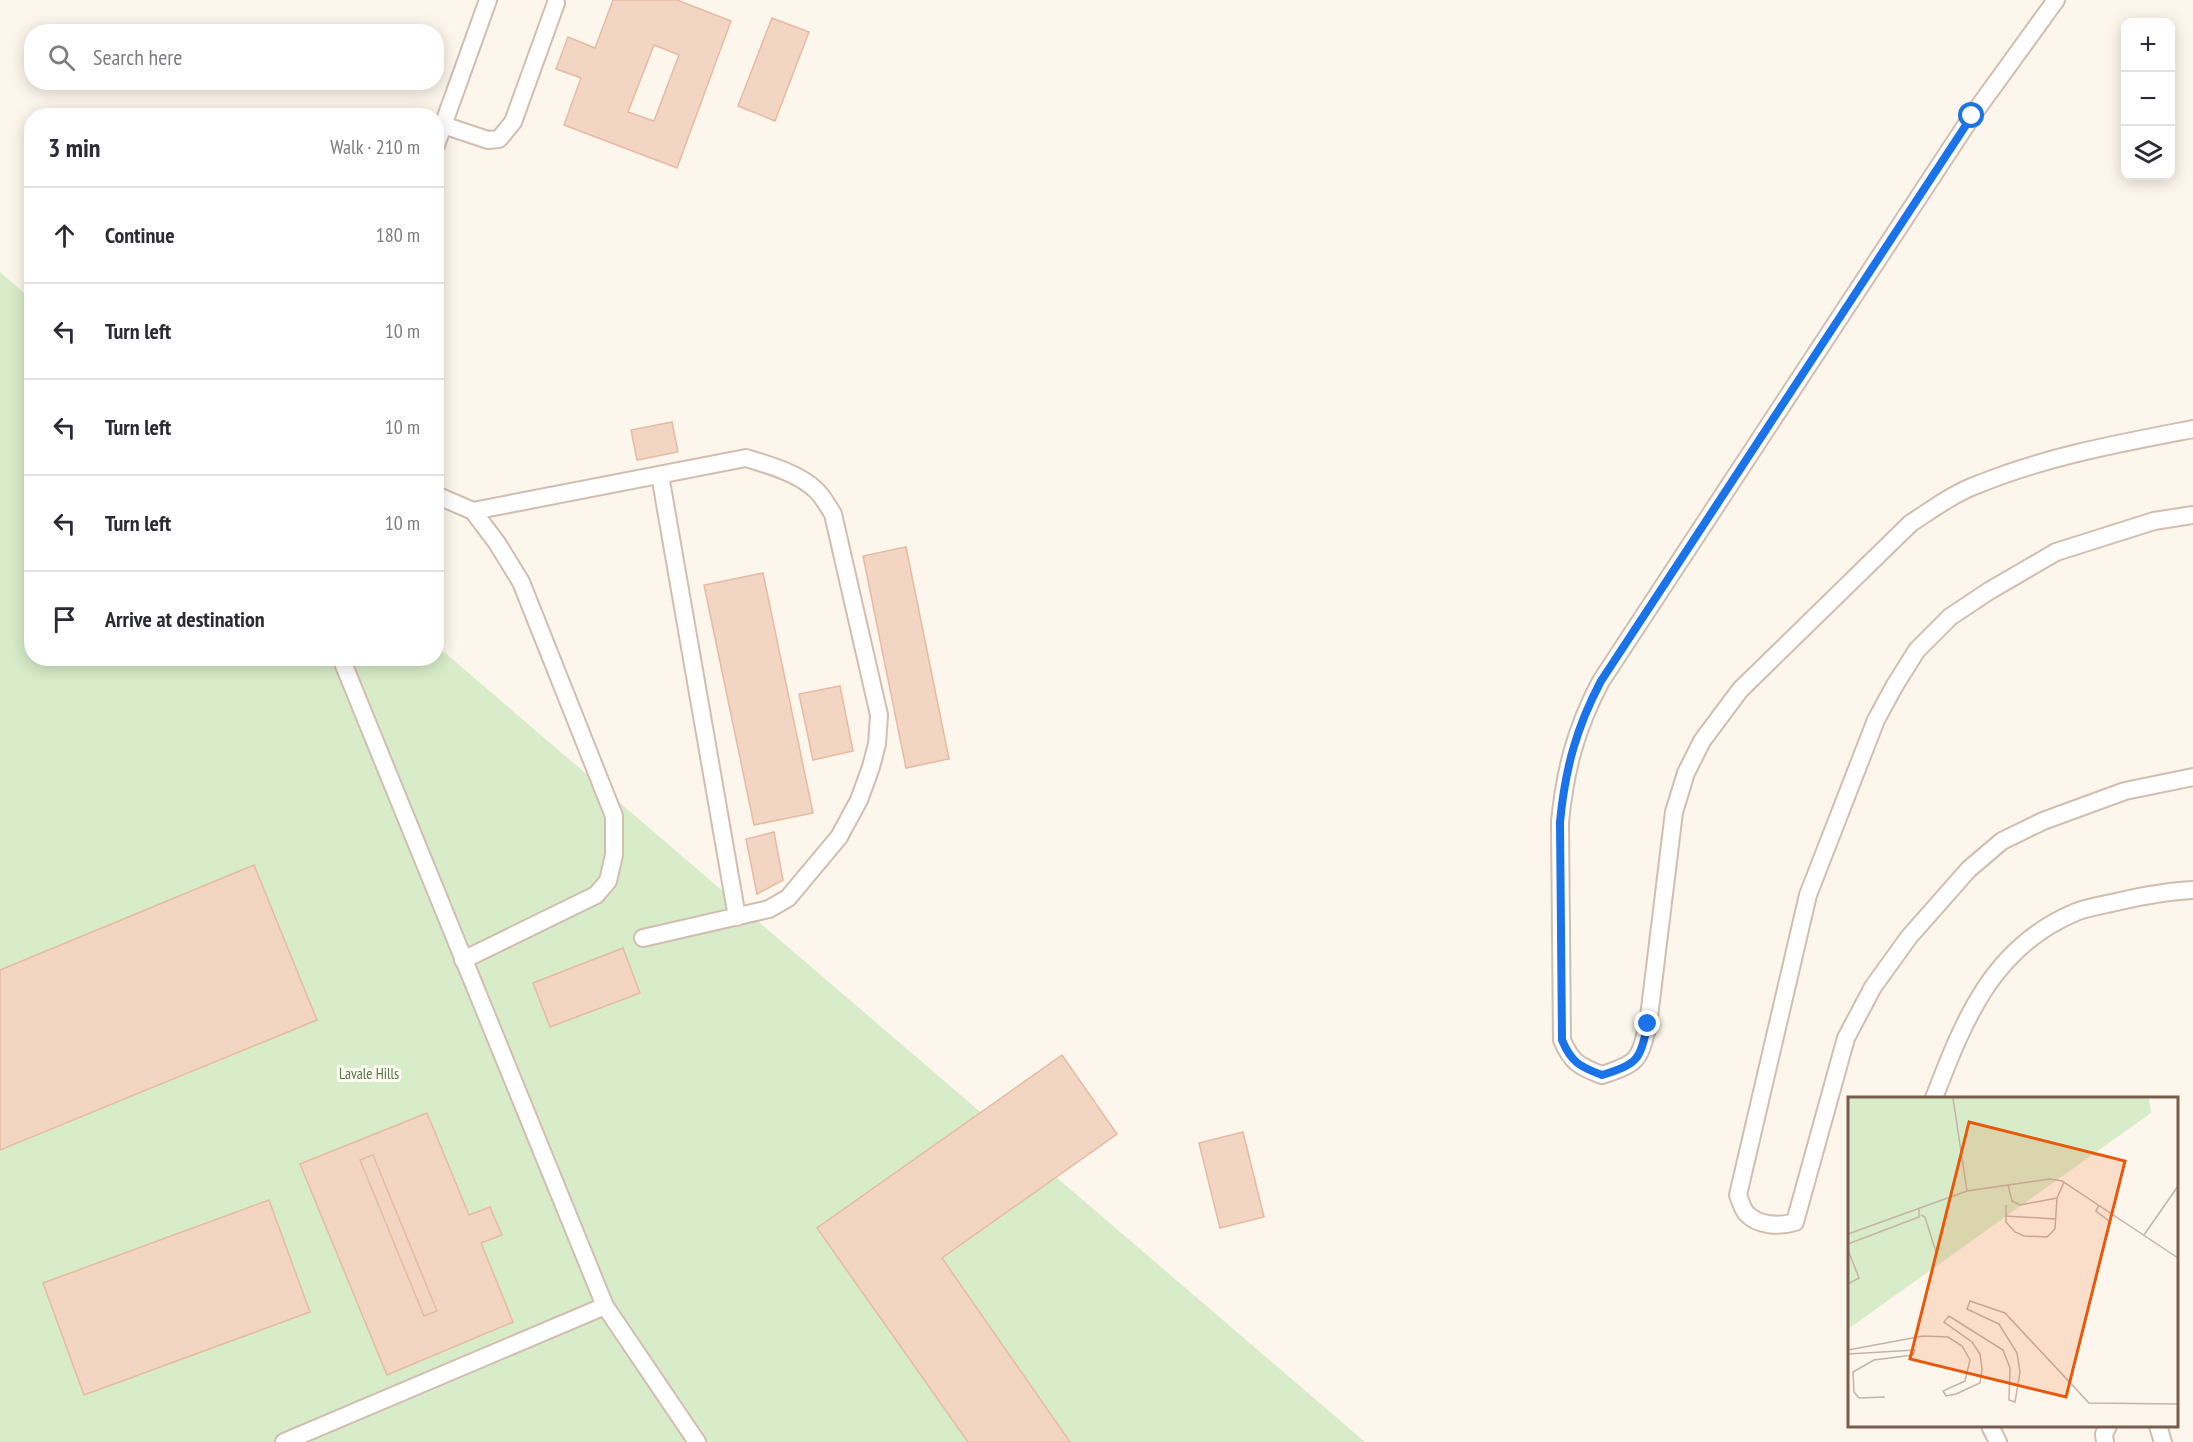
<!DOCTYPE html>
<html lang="en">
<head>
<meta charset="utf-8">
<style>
	:root { --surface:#fff; --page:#f2f2f3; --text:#2b2b33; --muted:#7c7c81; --line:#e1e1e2 }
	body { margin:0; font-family:"PT Sans Narrow",sans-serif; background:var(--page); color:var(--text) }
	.controls { position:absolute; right:18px; top:18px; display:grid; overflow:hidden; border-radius:12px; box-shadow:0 3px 15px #0003 }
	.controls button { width:54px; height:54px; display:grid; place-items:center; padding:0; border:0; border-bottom:2px solid var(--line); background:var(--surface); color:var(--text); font:30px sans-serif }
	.stop { position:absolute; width:18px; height:18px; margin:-14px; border:4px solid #1a73e8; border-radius:50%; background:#fff }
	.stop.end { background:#1a73e8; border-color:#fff; box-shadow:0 2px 6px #0008 }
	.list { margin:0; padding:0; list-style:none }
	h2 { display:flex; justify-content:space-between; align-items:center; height:78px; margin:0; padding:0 24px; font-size:26px }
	h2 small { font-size:20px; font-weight:400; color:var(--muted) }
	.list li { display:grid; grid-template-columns:39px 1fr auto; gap:18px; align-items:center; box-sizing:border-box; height:96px; padding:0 24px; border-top:2px solid var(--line) }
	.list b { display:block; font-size:22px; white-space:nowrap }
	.list em { font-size:20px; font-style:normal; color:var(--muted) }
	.icon { flex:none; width:33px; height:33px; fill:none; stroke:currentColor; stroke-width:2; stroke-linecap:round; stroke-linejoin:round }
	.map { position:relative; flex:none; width:2193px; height:1442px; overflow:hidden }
	.search { position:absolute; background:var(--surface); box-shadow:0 3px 15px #0003; left:24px; top:24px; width:420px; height:66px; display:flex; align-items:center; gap:15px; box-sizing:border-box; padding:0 21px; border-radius:24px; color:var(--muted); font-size:22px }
	.panel { position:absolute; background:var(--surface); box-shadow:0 3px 15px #0003; left:24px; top:108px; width:420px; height:558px; border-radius:24px }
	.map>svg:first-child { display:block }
	.green { fill:#d8ecc9 }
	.building { fill:#f3d5c3; stroke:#e6bba3; stroke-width:1.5; fill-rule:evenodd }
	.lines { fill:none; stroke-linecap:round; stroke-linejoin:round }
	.service-casing { stroke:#d1beb0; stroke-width:20 }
	.service { stroke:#fff; stroke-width:16 }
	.route { stroke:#1a73e8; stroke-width:8 }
	.labels { text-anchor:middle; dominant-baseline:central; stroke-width:6; stroke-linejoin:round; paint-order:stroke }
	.park-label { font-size:15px; fill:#537a41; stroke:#fffaf3 }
	.inset-road { fill:none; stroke:#c5b3a7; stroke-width:1.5 }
	.view { fill:#e8590c; fill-opacity:0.15; stroke:#e8590c; stroke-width:3 }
	.inset-edge { fill:none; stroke:#7a5c4d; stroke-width:3 }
</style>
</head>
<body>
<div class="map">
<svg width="2193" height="1442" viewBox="0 0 2193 1442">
	<rect width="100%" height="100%" fill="#fdf6ec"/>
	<polygon class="green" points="0,272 31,299 32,658 436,658 437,646 1365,1442 0,1442"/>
	<g class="building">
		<path d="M613 0H677L731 21 677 168 564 125 581 78 556 69 568 37 595 48ZM654 45 679 55 654 121 628 112Z"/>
		<polygon points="772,18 809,32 775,121 738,106"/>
		<polygon points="672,422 678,452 637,460 631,430"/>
		<polygon points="906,547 949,759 906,768 863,556"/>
		<polygon points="763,573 813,813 754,825 704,585"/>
		<polygon points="840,686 853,751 813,760 799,694"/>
		<polygon points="774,832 783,880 757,894 746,839"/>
		<polygon points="254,865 317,1020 0,1150 0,970"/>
		<polygon points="623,948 640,993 550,1027 533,983"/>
		<polygon points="1062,1055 1117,1134 942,1258 1070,1442 968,1442 817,1228"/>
		<polygon points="427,1113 469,1215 490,1207 502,1235 481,1243 513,1322 387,1375 300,1164"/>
		<polygon points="1243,1132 1264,1217 1220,1228 1199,1143"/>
		<polygon points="373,1155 437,1311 424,1316 360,1160"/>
		<polygon points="269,1200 310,1312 84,1395 43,1283"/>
	</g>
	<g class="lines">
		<g class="service-casing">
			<g id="service">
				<path d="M2056 0 1972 116 1601 681C1576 728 1565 770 1560 822L1562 1040C1571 1062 1580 1067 1602 1075 1639 1063 1639 1060 1648 1025L1674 812 1686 773 1702 741 1740 690 1911 523C1933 509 1954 493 1979 484 2048 456 2121 443 2193 429"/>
				<polyline points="443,125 488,140 499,139 513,122 556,3"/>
				<polyline points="436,145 488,0"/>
				<polyline points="660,475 737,917"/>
				<polyline points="436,495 473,511 497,543 521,582 614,816 614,855 608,881 596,895 463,960"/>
				<path d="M473 511 746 458C769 465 798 473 816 490 823 497 828 506 833 514L879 715 877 744 871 767 859 800 839 837 788 898 769 909 643 938"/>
				<path d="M2193 515 2154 521 2056 552 1989 591 1950 617 1917 650 1895 685 1876 720 1808 895 1738 1195C1740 1200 1742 1208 1746 1213 1758 1226 1779 1227 1795 1222L1846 1038 1873 987 1909 937 1969 869 2002 841 2043 821 2125 791 2193 777"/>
				<polyline points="341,658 605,1306 697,1442"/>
				<path d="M1934 1098C1964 1020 1992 947 2076 912 2089 907 2103 905 2116 902 2142 896 2167 891 2193 890"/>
				<polyline points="1990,1426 1998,1442"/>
				<polyline points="2158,1426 2163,1442"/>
				<polyline points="284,1442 605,1306"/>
				<polyline points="2105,1442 2104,1434 2108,1426"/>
			</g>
		</g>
		<use href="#service" class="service"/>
	</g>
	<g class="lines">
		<path class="route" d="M1648 1024C1639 1061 1639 1063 1602 1075 1580 1067 1571 1062 1562 1040L1560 822C1565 770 1576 728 1601 681L1972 116"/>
	</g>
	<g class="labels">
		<g class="park-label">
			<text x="369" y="1073">Lavale Hills</text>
		</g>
	</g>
	<g transform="translate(1848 1097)">
		<rect width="330" height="330" fill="#fdf6ec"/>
		<path d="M0 1H301L303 16 0 232Z" fill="#d8ecc9"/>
		<path class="inset-road" d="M105 1 119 94M160 88 164 104 172 108 209 101 216 85M158 108V125L167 135 176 139 199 140 207 132 209 101M251 108 248 114 261 124M73 118 77 120 88 155M158 119 208 122M0 137 119 94 202 82 214 84 330 161M296 138 330 89M0 147 71 120V111M0 153 11 181 0 187M0 253 75 239 100 240 114 249 122 263 117 284 95 294 98 299 108 297 132 286 134 272 132 257 124 245 96 225 101 219 155 253 162 271 161 303 167 305 172 275 169 256 151 227 119 212 122 204 157 216 241 306 330 307M0 257 67 253 65 258 26 263 5 275 6 295 11 301 37 300"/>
		<path class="view" d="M121 25 277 64 218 300 62 262Z"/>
		<rect width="330" height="330" class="inset-edge"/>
	</g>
</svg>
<div class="controls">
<button>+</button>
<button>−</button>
<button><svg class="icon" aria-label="layers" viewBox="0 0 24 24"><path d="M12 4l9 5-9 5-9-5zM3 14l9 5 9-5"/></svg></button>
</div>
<div class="stop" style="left:1972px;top:116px"></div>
<div class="stop end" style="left:1648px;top:1024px"></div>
<div class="search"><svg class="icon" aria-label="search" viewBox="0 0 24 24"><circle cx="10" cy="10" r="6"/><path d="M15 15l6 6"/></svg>Search here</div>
<section class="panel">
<h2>3 min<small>Walk · 210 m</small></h2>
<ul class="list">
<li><svg class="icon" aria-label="ahead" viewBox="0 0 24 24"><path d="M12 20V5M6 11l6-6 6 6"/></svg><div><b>Continue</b></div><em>180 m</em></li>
<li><svg class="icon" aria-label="left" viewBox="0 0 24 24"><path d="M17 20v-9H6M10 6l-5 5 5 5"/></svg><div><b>Turn left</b></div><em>10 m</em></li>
<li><svg class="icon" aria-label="left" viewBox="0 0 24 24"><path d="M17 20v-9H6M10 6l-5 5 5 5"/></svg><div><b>Turn left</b></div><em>10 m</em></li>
<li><svg class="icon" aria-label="left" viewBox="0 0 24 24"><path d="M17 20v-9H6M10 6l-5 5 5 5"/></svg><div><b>Turn left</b></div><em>10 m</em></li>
<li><svg class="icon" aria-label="arrive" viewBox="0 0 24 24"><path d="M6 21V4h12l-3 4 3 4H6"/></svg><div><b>Arrive at destination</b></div></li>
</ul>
</section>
</div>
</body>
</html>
